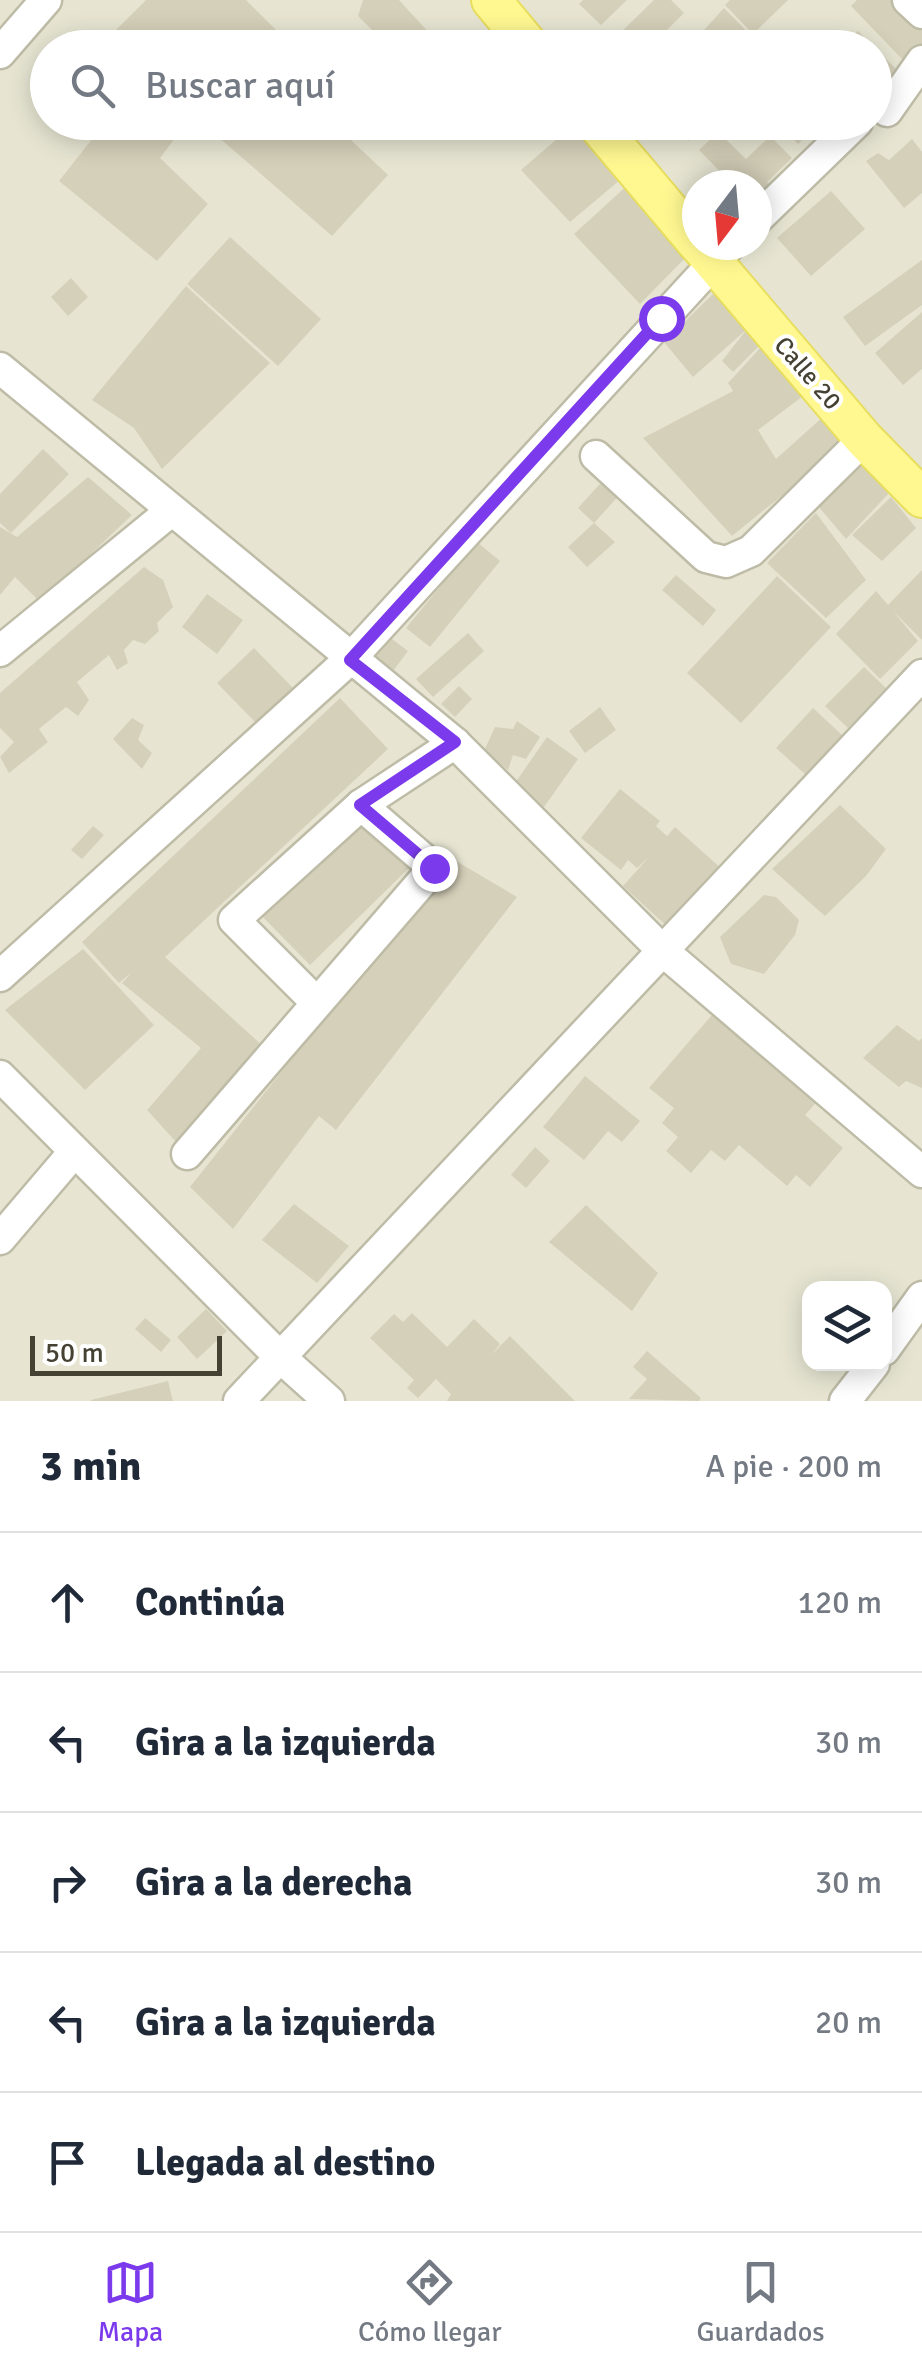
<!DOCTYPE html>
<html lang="es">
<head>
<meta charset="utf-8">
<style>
	:root { --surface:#fff; --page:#f6f6f7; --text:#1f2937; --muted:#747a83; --line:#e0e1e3; --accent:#7c3aed }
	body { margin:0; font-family:Signika,sans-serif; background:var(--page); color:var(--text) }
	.controls { position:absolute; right:30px; bottom:30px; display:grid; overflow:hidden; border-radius:20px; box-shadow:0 5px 25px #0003 }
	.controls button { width:90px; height:90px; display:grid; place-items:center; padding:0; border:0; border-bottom:2px solid var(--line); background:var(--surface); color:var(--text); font:50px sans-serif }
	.compass { position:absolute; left:682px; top:170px; width:90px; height:90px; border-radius:50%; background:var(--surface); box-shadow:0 5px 25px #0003; rotate:196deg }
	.scale { position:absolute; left:30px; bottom:25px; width:192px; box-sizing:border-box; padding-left:10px; border:5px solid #454234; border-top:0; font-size:28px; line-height:35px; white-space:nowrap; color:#454234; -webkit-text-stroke:8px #fff; paint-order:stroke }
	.stop { position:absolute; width:30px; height:30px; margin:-22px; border:8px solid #7c3aed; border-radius:50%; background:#fff }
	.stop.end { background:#7c3aed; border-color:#fff; box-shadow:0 2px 10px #0008 }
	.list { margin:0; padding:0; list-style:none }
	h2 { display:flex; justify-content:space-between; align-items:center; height:130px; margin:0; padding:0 40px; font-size:42px }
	h2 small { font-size:32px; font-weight:400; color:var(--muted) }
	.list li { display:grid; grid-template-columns:65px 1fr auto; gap:30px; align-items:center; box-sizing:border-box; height:140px; padding:0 40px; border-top:2px solid var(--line) }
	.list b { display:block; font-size:38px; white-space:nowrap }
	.list em { font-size:32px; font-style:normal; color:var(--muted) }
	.icon { flex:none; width:55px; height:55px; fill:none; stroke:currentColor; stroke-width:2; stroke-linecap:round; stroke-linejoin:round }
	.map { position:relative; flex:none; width:922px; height:1401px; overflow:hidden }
	.search { position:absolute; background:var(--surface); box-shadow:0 5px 25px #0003; left:30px; right:30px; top:30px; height:110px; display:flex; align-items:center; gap:25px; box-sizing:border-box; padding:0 35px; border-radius:55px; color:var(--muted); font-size:38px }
	.sheet { height:830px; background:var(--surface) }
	nav { display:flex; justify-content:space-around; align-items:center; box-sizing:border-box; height:140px; border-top:2px solid var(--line); background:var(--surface); font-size:28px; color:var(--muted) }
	nav a { display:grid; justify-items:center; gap:5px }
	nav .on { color:var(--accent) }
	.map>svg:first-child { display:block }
	.residential { fill:#e7e5d2; fill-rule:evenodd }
	.building { fill:#d5d0b9 }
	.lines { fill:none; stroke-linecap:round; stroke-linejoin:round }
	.minor-casing { stroke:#bebca7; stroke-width:35 }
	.major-casing { stroke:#e7dd5e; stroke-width:42 }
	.minor { stroke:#fff; stroke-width:30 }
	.major { stroke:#fff891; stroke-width:38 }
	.route { stroke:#7c3aed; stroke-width:12 }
	.labels { text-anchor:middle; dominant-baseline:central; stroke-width:8; stroke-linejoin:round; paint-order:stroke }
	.street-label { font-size:25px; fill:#454234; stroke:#fff }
</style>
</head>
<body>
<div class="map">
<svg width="922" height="1401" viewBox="0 0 922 1401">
	<rect width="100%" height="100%" fill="#f3f2e4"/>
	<path class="residential" d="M0 0H922V1401H0ZM48 48H874V122H48ZM697 185H757V245H697ZM810 1288H884V1364H810Z"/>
	<g class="building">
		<polygon points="146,0 246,0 280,34 266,48 126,48 111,35"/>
		<polygon points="363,0 399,0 443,48 390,48 358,16"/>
		<polygon points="583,0 627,0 601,25 579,4"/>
		<polygon points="654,0 671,0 684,13 649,48 617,48 611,42"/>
		<polygon points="730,0 788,0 753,34 725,5"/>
		<polygon points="857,0 892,0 922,31 922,45 905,62 851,6"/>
		<polygon points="724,8 763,48 688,48"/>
		<polygon points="832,30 849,38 858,31 898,71 874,94 874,48 816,48"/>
		<polygon points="80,122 187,122 160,158 208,204 157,261 59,181 93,138"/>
		<polygon points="201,122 332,122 388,175 332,236"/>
		<polygon points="670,122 708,122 689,141"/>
		<polygon points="777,122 820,122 798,144"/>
		<polygon points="571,127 620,180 570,222 521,170"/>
		<polygon points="718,132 746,159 770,136 792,158 767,182 775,189 757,207 757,185 733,185 699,150"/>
		<polygon points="912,139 922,152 922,193 904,208 866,161 878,153 889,160"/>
		<polygon points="631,182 688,255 640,304 574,234"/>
		<polygon points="831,191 865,229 811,276 777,238"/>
		<polygon points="230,237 321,319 278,366 187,284"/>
		<polygon points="922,260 922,305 865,346 843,317"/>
		<polygon points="71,278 88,297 68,316 51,297"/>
		<polygon points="186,286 270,363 162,469 134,428 92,400"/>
		<polygon points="716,291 747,329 693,377 664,342"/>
		<polygon points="922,312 922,369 903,385 875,353"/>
		<polygon points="747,329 763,342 733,372 722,361"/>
		<polygon points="761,347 807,393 758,430 776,459 825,415 847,443 732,536 643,438 733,391 728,383"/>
		<polygon points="43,449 69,474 11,533 0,523 0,494"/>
		<polygon points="864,461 889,493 846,539 818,506"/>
		<polygon points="607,476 624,490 594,523 615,542 587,567 568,547 594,523 578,508"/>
		<polygon points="88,477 132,515 40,602 15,577 0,595 0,527 17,537"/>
		<polygon points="891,497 916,528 882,561 852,535"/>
		<polygon points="816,513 866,580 826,618 767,563"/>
		<polygon points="477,542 500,561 430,647 406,628"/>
		<polygon points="144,567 163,580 173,607 157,623 159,631 145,644 133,640 124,650 128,663 117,670 109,655 77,682 89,700 78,716 66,707 39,729 48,742 9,773 0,757 14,742 0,728 0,693"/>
		<polygon points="922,570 922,640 893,611 918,641 880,679 836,634 876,591 888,605"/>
		<polygon points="676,575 716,610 703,626 662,590"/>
		<polygon points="777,576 831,627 741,723 687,673"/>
		<polygon points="207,594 243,620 217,654 182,627"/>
		<polygon points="384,633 408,651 390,675 366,658"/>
		<polygon points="468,633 484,651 433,697 416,679"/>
		<polygon points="254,648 295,690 258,725 217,683"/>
		<polygon points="864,667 886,688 848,728 825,706"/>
		<polygon points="459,686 472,699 455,717 441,704"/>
		<polygon points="340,698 388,749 165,957 275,1057 187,1154 147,1110 201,1048 122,983 132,972 119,983 82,942"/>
		<polygon points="600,707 616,730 585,753 569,731"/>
		<polygon points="813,708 843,736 806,775 776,748"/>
		<polygon points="132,718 144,725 138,740 152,753 142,769 113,739"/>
		<polygon points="517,721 540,737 526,759 513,755 508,770 484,751 495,727 513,729"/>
		<polygon points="547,737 578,759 544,807 513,786"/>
		<polygon points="620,789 660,821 656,826 667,836 675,827 723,870 670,929 623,886 649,857 637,868 628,860 621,870 581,838"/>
		<polygon points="840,805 886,849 866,876 825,916 772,869"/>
		<polygon points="353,812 409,868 310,965 254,908"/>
		<polygon points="93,826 104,835 82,859 71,850"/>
		<polygon points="451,858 517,897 336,1130 319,1116 233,1229 190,1187"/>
		<polygon points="764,895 776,897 799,920 795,935 764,974 731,964 720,937"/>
		<polygon points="83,949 154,1025 85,1090 5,1010"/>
		<polygon points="717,1009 821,1097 805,1115 843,1148 810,1187 796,1175 787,1186 739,1145 725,1161 711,1150 691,1173 666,1151 678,1137 662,1123 674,1108 649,1088"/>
		<polygon points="897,1025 919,1041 922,1038 922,1088 906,1081 899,1087 863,1058"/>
		<polygon points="585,1076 640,1121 622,1142 608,1131 584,1160 543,1127"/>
		<polygon points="535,1147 550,1161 526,1188 511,1175"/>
		<polygon points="294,1204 349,1246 317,1283 262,1240"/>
		<polygon points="586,1205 658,1273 632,1311 549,1242"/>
		<polygon points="206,1309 227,1331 197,1359 177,1337"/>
		<polygon points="412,1313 447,1347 474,1319 500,1344 491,1355 510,1336 575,1401 447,1401 451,1394 436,1379 418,1398 407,1388 414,1380 370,1338 394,1314 403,1322"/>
		<polygon points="145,1318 171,1340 161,1352 135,1329"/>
		<polygon points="647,1351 701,1398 699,1401 629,1399 647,1379 633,1367"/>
		<polygon points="168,1381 173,1401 91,1401 91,1400"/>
	</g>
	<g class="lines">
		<g class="minor-casing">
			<g id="minor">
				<polyline points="908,0 922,13"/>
				<polyline points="0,53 46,0"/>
				<polyline points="887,111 922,61"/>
				<polyline points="757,219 857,122"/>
				<polyline points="0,368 455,743 663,951 922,1172"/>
				<polyline points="596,456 706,557 726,562 751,551 864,439"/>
				<polyline points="0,651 171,511"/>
				<polyline points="0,976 350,659 730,245"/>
				<polyline points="317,1003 234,920 361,805 455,743"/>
				<polyline points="0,1076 279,1356 329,1401"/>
				<polyline points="187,1154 434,868 361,805"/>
				<polyline points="0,1239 74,1152"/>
				<polyline points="884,1350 922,1297"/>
				<polyline points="239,1401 922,675"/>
				<polyline points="845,1401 874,1364"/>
			</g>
		</g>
		<g class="major-casing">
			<g id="major">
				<polyline points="491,0 531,48"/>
				<polyline points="595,122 697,243"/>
				<polyline points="699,245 864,439 922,498"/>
			</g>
		</g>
		<use href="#minor" class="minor"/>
		<use href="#major" class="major"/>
	</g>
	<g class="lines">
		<polyline class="route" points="434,868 360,805 455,742 350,660 661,318"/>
	</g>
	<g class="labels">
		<g class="street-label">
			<text transform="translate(808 373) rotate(49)">Calle 20</text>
		</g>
	</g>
</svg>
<div class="controls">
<button><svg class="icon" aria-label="layers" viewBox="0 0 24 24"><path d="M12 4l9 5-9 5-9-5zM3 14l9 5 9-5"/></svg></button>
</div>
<svg class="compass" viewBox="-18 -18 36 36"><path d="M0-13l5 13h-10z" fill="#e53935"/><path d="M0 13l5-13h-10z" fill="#747a83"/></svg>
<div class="scale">50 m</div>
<div class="stop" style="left:661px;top:318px"></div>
<div class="stop end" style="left:434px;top:868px"></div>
<div class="search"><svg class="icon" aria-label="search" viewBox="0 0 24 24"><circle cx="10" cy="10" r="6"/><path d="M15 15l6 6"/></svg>Buscar aquí</div>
</div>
<section class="sheet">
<h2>3 min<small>A pie · 200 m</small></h2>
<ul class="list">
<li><svg class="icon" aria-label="ahead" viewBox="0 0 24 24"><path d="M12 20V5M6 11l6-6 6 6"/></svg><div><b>Continúa</b></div><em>120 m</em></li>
<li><svg class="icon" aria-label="left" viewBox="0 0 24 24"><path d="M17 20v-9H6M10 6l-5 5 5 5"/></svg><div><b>Gira a la izquierda</b></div><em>30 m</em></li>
<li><svg class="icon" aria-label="right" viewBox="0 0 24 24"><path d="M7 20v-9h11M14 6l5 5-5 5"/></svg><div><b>Gira a la derecha</b></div><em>30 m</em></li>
<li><svg class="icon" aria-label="left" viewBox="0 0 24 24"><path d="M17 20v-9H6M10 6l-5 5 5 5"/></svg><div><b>Gira a la izquierda</b></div><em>20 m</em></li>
<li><svg class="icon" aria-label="arrive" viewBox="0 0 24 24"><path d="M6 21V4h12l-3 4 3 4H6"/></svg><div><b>Llegada al destino</b></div></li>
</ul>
</section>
<nav>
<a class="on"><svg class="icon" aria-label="map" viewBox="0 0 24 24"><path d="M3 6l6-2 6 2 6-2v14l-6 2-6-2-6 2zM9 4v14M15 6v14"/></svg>Mapa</a>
<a><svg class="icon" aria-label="directions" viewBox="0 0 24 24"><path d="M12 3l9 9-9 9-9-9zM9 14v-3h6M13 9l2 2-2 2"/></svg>Cómo llegar</a>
<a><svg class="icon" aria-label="saved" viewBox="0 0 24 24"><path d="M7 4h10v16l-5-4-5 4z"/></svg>Guardados</a>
</nav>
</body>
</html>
